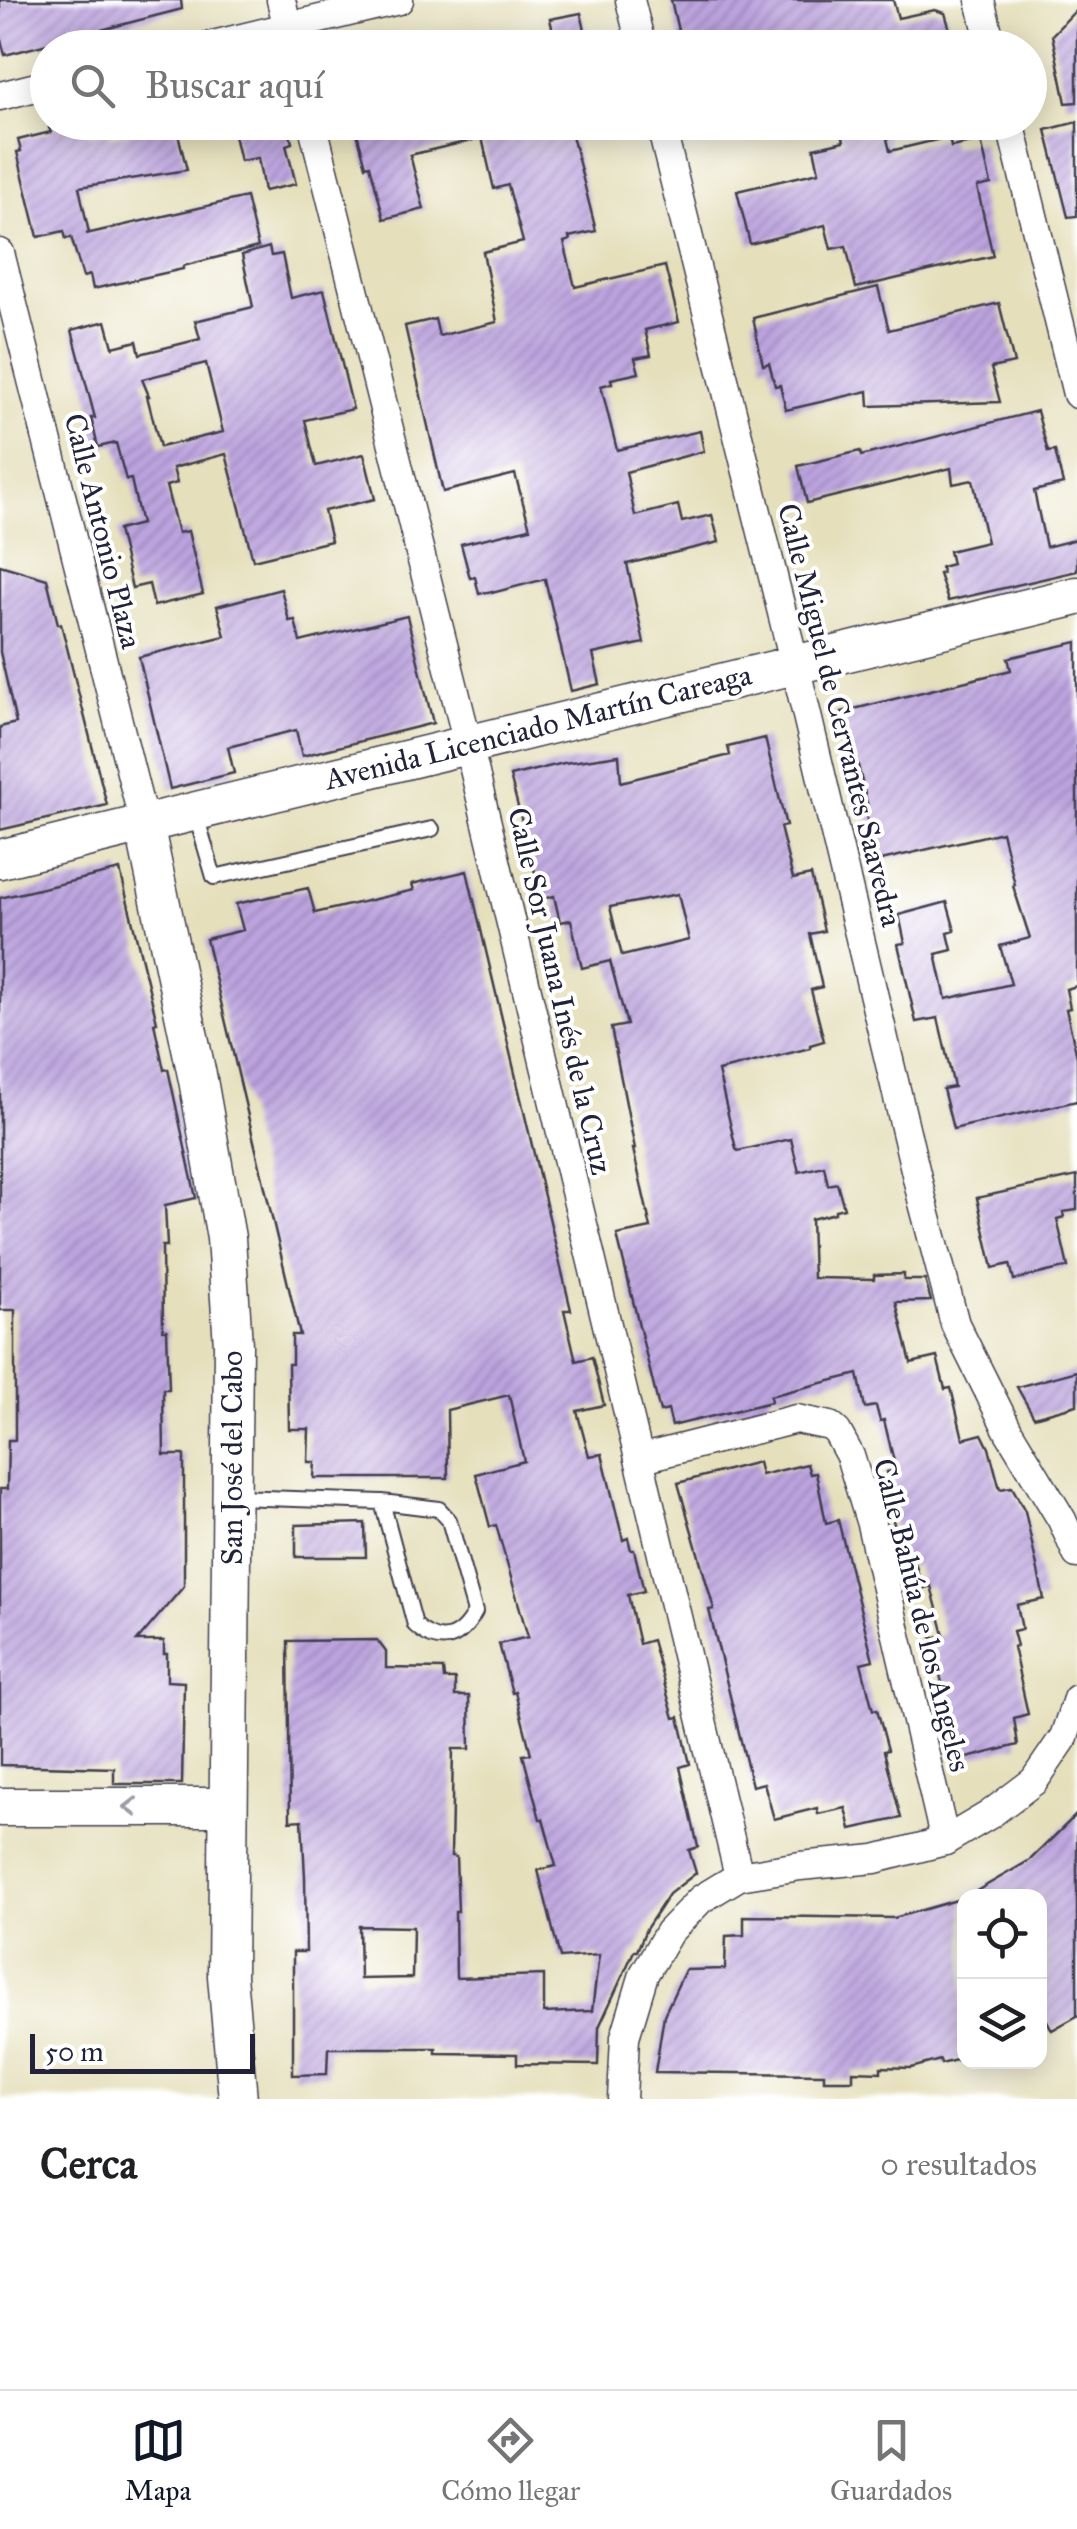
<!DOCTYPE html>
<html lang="es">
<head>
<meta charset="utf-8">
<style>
	:root { --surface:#fff; --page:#f6f6f6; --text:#202124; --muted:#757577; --line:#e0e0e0; --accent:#111827 }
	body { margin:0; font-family:"IM FELL Great Primer",serif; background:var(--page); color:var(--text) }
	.controls { position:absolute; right:30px; bottom:30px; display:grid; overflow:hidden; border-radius:20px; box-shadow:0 5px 25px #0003 }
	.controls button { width:90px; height:90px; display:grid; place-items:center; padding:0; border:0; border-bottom:2px solid var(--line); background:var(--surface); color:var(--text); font:50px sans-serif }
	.scale { position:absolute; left:30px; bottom:25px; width:225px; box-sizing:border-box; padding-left:10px; border:5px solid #22223b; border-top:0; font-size:28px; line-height:35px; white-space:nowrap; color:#22223b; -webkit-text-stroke:8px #fff; paint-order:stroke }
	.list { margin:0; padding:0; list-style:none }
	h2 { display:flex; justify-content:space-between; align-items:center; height:130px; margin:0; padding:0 40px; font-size:42px }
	h2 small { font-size:32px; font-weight:400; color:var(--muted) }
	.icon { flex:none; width:55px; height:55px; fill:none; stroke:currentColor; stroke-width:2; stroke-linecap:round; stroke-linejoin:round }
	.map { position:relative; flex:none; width:1077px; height:2099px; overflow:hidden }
	.search { position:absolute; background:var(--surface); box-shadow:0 5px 25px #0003; left:30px; right:30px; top:30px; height:110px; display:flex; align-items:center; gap:25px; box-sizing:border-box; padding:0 35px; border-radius:55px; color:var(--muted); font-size:38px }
	.sheet { height:290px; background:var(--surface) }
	nav { display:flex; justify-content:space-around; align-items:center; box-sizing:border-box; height:140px; border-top:2px solid var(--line); background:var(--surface); font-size:28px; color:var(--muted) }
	nav a { display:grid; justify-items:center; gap:5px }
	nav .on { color:var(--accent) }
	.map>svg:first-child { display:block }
	.building { fill:url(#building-hatch); fill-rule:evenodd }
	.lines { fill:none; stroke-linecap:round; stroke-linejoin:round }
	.lane-casing { stroke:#3f3e4e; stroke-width:18 }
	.street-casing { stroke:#3f3e4e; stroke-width:31 }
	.secondary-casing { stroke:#3f3e4e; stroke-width:41 }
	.lane { stroke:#fff; stroke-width:14 }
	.street { stroke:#fff; stroke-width:28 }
	.secondary { stroke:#fff; stroke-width:38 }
	.oneway { stroke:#9c9ca7 }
	.labels { text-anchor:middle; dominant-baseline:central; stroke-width:8; stroke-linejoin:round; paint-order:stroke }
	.street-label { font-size:30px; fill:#22223b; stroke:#fff }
</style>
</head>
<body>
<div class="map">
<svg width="1077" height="2099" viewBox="0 0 1077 2099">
	<defs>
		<pattern id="building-hatch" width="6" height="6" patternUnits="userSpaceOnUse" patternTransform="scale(2.5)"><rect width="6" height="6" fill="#bda4df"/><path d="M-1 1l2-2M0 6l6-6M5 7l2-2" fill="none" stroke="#9985b6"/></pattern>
	</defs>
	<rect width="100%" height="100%" fill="#fff"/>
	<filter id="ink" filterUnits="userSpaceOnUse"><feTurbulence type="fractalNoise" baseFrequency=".01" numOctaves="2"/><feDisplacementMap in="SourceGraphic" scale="20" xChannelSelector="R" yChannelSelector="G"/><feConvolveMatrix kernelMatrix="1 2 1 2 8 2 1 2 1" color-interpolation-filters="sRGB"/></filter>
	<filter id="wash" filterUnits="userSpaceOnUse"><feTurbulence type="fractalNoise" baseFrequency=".0048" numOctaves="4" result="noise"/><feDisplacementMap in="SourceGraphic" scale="40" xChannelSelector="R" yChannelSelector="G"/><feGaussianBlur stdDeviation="2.25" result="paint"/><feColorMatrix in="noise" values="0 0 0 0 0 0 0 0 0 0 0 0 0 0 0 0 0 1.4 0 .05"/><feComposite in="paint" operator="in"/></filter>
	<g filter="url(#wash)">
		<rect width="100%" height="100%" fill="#e5dfbb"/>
		<g id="blocks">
			<g class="building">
				<polygon points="0,0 181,0 182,9 5,55 0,36"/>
				<polygon points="671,0 893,0 898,18 935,10 945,13 950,30 944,48 682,48"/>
				<polygon points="1077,9 1077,102 1066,103 1052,35"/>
				<polygon points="581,13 589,48 557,48 550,19"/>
				<polygon points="72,122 85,122 88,135 108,131 109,137 175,122 187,170 79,187 89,233 86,234 246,197 258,247 183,266 183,269 93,289 90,275 83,277 71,237 66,239 64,231 38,237 17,152 21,151 18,140 51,132 49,128"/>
				<polygon points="231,122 287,122 292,143 286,145 296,184 264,191 258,158 240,161"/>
				<polygon points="354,122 531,122 534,136 570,127 596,231 569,237 570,240 564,242 575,287 665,266 679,322 645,330 651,355 635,358 639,373 611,379 612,383 601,386 617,450 700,431 704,451 626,472 635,516 678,505 682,522 712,515 719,542 627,564 644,643 593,654 600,684 571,691 545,579 492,593 492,591 479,594 475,577 470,578 461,544 530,528 515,474 443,492 405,326 435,319 439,336 497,322 483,252 523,242 508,185 494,189 482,138 410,155 424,209 384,219 370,165 366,166"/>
				<polygon points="839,122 883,122 890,151 949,137 951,147 981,141 991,184 977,187 993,256 856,288 846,246 831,249 825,225 750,244 737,191 819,172 814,148 844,141"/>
				<polygon points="1077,122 1077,216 1068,217 1046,130"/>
				<path d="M269 247 271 256 282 254 291 298 324 290 353 409 305 420 316 466 364 454 375 499 324 511 331 541 253 560 226 454 173 468 177 483 166 486 178 533 188 531 203 594 154 606 149 584 132 588 118 530 141 524 131 479 126 480 116 443 98 447 91 418H95L72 330 106 321 113 347 137 341 140 354 200 339 195 321 253 307 242 255ZM206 363 223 432 160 447 147 396H149L142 379Z"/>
				<polygon points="878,287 889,330 999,303 1014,363 991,368 1000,402 869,406 868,391 786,410 780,385 775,386 769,363 763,365 753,318"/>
				<polygon points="1037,411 1048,452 1055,451 1063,484 1034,491 1046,547 1077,539 1077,571 948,601 939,574 942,573 941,567 952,564 949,551 987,542 973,480 953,484 951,468 807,503 798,466 860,451 861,456"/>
				<polygon points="0,565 47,579 58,624 61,624 107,805 0,830 0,727 16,723 0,652"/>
				<polygon points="281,589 289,621 295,620 300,642 407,616 433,723 302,756 296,730 228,747 234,773 170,789 139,657 225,636 217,606"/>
				<polygon points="1077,642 1077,986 1066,989 1070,1008 1066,1009 1077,1057 1077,1101 953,1129 943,1089 954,1087 938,1018 916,1022 898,944 905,943 899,915 947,902 955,931 948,933 952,950 936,954 946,999 1011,984 1000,946 1030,938 1013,886 1015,885 1002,832 877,861 864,807 868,807 857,761 854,761 842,712 1011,670 1008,658"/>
				<path d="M765 738 786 826 780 827 793 879 811 875 824 931 810 934 822 987 811 990 824 1041 810 1045V1048L718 1071 736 1149 738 1151 791 1139 799 1172 824 1166 828 1185 837 1183 844 1208 835 1210V1213L811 1219 813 1278 874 1279V1275L904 1274V1280H925L931 1301 896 1302 911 1363 937 1357 945 1389 951 1388 963 1439 982 1434 989 1448 1000 1489 1012 1487 1025 1511 1044 1599 1017 1605 1022 1629 1013 1631 1017 1646 1013 1647 1028 1714 1014 1718 1018 1745 959 1760 956 1746H953L937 1684 942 1683 932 1638 944 1635 931 1586 922 1589 916 1565 905 1568 887 1496 892 1494 887 1472 896 1470 884 1420 880 1421 876 1406 865 1408 858 1374 770 1396 771 1402 672 1426 668 1410 660 1412 617 1235 651 1228 633 1149H635L611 1028 627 1025 610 961 582 968 571 920 560 922 554 896 542 899 510 776 564 763 619 755 621 782 730 755 728 747ZM678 894 689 940 622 956 610 907Z"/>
				<polygon points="120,870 157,1022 154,1023 164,1070 168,1069 196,1198 165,1205 167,1246 162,1246 163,1330 167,1330 169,1389 163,1389 164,1455 184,1455 184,1586 137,1641 164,1641 164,1654 167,1654 167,1681 184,1682 182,1784 114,1784 114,1768 0,1765 0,1489 7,1489 8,1440 15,1440 15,1310 0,1310 0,898"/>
				<path d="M467 871 571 1310H564L576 1361 592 1357 604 1405 577 1411 589 1456 602 1454 623 1540 628 1538 631 1550H634L644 1591 628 1595 639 1644 652 1640 674 1718 679 1717 690 1764 680 1767 698 1847 689 1850 696 1873 669 1894 646 1929 637 1951H634L599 2027 598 2065 517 2064V2054L436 2053V2048H328L327 2074 293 2075V1952H306L305 1877 302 1820 290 1821 288 1641 377 1640 386 1652V1668L443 1669 444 1679H455V1696H469L470 1749H453L451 1856 456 1857 458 1911H455L456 1978 544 1975V2013L592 2011 599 1955 560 1958 538 1870 556 1866 543 1819H540L523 1755 531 1754 515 1692 512 1693 499 1644 528 1637 496 1525 490 1527 476 1474 524 1461 509 1395 447 1410 448 1478H314L315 1462H308L309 1429H289L288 1364H292V1335H300L206 939 243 930 236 904 308 888 315 913 414 890 412 884ZM359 1926 413 1927 412 1978 360 1979Z"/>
				<polygon points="1077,1176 1077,1210 1063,1212 1064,1217 1057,1219 1068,1267 1014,1280 1010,1264 993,1268 977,1198"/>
				<polygon points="1077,1371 1077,1405 1034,1417 1017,1387"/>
				<polygon points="758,1462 761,1475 807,1464 810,1474 816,1473 826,1523 838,1520 873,1660 861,1663 873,1710 877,1709 888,1750 884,1751 901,1818 851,1829 846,1808 818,1814 817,1808 774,1819 764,1783 752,1786 709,1610 714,1609 678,1483"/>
				<polygon points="365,1523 366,1557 296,1557 296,1525"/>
				<polygon points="1077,1814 1077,2016 1052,2030 1040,2007 1040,1896 968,1896 1030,1860"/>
				<polygon points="964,1898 964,2058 941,2064 940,2060 911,2068 881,2067 881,2072 853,2071 853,2080 824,2080 824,2074 655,2072 664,2015 685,1970 725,1969 726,1936 744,1935 744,1916 894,1918"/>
			</g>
		</g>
	</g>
	<g filter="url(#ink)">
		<use href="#blocks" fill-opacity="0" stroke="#3f3e4e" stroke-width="2.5"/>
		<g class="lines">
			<g class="lane-casing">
				<g id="lane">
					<polyline points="195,812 214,877 432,829"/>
					<path d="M236 1497 382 1502 439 1509 449 1520 475 1612C460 1640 440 1648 415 1625L382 1502"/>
				</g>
			</g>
			<g class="street-casing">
				<g id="street">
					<polyline points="281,0 293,48"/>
					<polyline points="630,0 642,48"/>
					<polyline points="980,0 992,48"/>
					<polyline points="200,48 399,0"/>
					<polyline points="0,96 48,84"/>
					<polyline points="312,122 468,744 739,1876"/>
					<polyline points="660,122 795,665 923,1203 955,1324 1009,1432 1062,1520 1077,1554"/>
					<polyline points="1010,122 1077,394"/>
					<polyline points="0,253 144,824"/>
					<polyline points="639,1459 796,1419 830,1426 837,1432 850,1456 871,1524 945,1841"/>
					<polyline points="622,2099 625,2037 644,1974 669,1932 701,1899 739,1876 800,1866 875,1859 945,1841 989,1815 1034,1781 1064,1737 1077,1699"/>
				</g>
			</g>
			<g class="secondary-casing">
				<g id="secondary">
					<polyline points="144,824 198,1080 226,1238 233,1345 227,1976 238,2099"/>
					<polyline points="0,859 1077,596"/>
					<polyline points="0,1807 228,1807"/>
				</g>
			</g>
			<use href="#lane" class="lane"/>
			<use href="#street" class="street"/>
			<use href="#secondary" class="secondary"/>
		</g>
		<defs><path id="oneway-chevron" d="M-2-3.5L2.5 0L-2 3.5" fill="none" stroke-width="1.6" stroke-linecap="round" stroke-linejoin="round" transform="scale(2.5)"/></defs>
		<use class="oneway" href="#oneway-chevron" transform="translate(131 1807) rotate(180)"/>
	</g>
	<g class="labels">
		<g class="street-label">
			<text transform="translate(103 531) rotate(76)">Calle Antonio Plaza</text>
			<text transform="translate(840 715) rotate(76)">Calle Miguel de Cervantes Saavedra</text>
			<text transform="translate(538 727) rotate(-14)">Avenida Licenciado Martín Careaga</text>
			<text transform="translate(560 991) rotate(77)">Calle Sor Juana Inés de la Cruz</text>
			<text transform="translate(232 1458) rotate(-90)">San José del Cabo</text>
			<text transform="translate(922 1615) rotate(76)">Calle Bahúa de los Angeles</text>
		</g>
	</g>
</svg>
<div class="controls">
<button><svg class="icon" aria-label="locate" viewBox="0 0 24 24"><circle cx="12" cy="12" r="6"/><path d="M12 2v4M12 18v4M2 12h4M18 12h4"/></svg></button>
<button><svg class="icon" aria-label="layers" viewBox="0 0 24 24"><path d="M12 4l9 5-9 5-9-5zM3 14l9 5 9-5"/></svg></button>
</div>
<div class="scale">50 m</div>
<div class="search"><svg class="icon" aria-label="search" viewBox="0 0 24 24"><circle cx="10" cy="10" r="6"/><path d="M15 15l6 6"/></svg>Buscar aquí</div>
</div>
<section class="sheet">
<h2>Cerca<small>0 resultados</small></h2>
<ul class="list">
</ul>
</section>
<nav>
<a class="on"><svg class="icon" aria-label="map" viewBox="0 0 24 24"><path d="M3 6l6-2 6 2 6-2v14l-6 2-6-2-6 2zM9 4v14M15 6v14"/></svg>Mapa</a>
<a><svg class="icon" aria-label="directions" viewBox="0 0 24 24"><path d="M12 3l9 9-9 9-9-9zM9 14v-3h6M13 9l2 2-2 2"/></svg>Cómo llegar</a>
<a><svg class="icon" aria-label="saved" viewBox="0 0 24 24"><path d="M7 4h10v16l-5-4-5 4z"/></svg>Guardados</a>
</nav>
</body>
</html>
